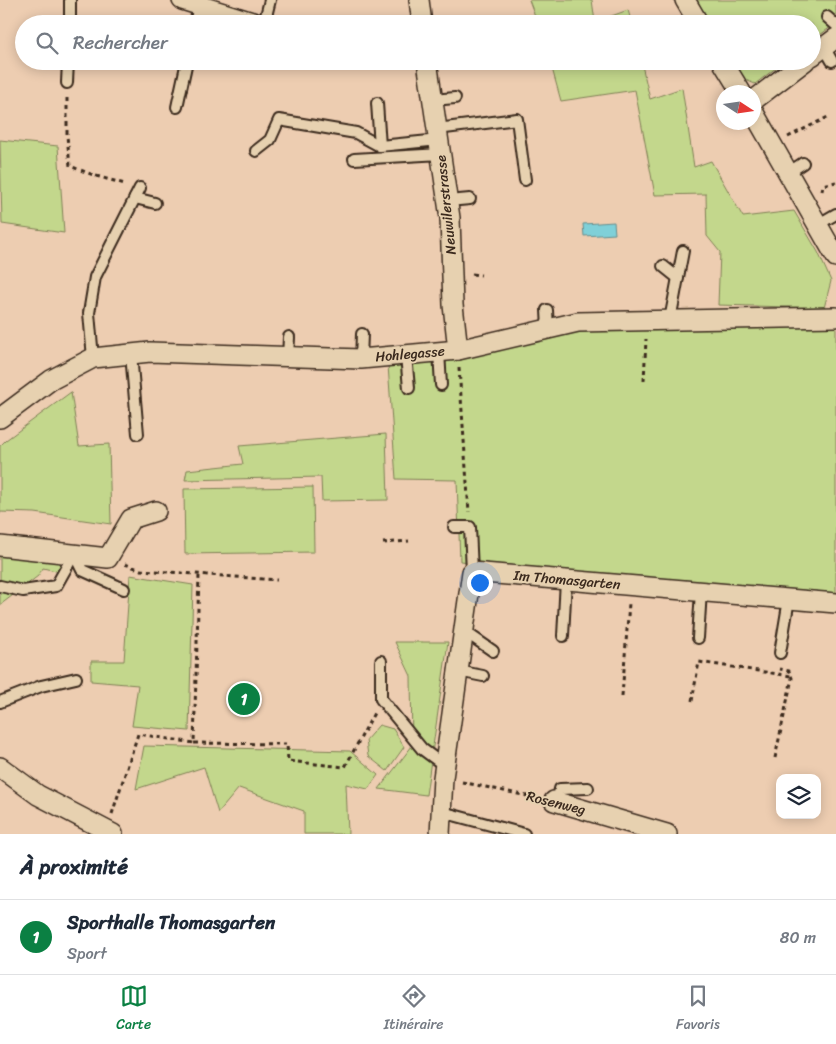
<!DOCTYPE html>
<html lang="fr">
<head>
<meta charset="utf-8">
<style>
	:root { --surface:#fff; --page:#f2f2f3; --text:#1f2937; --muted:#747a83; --line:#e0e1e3; --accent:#0b8043 }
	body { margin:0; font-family:Sriracha,sans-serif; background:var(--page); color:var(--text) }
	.controls { position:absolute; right:15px; bottom:15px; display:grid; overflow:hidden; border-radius:10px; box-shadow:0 2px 12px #0003 }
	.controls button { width:45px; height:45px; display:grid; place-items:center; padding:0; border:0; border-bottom:1px solid var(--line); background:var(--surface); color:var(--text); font:25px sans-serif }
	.compass { position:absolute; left:716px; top:85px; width:45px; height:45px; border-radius:50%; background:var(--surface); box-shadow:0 2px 12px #0003; rotate:102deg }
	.you { position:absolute; left:479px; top:582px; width:18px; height:18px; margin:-12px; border:4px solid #fff; border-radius:50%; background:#1a73e8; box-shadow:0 0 0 8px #1a73e833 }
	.badge { display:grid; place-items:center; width:32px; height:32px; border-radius:50%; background:var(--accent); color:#fff; font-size:16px; font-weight:700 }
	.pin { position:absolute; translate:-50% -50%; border:2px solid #fff; box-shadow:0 1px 5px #0006 }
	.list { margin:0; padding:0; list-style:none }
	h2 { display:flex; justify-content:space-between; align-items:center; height:65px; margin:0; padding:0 20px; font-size:21px }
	h2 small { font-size:16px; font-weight:400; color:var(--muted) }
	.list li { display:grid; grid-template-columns:32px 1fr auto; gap:15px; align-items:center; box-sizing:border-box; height:75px; padding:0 20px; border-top:1px solid var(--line) }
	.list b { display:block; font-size:19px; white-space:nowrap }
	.list p { margin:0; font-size:16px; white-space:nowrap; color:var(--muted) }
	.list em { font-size:16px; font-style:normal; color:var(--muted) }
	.icon { flex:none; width:28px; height:28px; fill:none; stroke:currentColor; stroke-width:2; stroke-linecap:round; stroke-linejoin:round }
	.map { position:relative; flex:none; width:836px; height:834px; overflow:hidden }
	.search { position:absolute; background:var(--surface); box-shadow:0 2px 12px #0003; left:15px; right:15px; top:15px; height:55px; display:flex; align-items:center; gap:12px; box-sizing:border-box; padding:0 18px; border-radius:28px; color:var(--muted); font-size:19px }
	.sheet { height:140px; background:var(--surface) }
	nav { display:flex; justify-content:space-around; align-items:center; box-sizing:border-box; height:70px; border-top:1px solid var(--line); background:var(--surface); font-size:14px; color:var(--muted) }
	nav a { display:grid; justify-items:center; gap:2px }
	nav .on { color:var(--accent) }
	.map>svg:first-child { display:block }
	.green { fill:#c3d78c; stroke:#7f8055 }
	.water { fill:#7fd0d8; stroke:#648e8e }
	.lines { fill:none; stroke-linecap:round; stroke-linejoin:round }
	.service-casing { stroke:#3b2a1e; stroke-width:14 }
	.minor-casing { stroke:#3b2a1e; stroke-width:22 }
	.path { stroke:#3b2a1e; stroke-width:3; stroke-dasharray:4 4; stroke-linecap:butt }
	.service { stroke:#e7d1b0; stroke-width:10 }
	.minor { stroke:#e7d1b0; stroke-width:19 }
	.labels { text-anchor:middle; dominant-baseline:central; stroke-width:4; stroke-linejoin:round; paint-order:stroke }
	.street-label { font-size:14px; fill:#3b2a1e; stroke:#e7d1b0 }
</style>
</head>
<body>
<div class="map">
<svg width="836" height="834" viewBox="0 0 836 834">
	<rect width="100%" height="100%" fill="#edcdb1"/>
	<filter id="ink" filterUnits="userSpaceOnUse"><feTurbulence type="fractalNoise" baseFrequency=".02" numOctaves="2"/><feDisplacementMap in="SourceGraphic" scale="10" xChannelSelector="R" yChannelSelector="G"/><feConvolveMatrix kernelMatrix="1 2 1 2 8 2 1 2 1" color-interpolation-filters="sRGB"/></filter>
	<g filter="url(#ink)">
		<g class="green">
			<polygon points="529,0 592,0 595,22 628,10 632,24 538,24"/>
			<polygon points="697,0 836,0 836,23 812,41 812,24 710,24"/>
			<polygon points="550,61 641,61 650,99 682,88 694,167 711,161 743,217 794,211 818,252 831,281 824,308 718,305 720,252 707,236 706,194 655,195 635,90 561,101"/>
			<polygon points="732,61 785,61 755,84 741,78"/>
			<polygon points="0,140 58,146 64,233 2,224"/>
			<polygon points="836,326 836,593 460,561 457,480 396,479 388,365 579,329"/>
			<polygon points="71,392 79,446 109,444 111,524 35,513 0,512 0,446 6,440"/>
			<polygon points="386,434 388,500 322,501 321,477 185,480 187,470 243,464 239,446"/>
			<polygon points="313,487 314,552 185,554 184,489"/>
			<polygon points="0,551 65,562 60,572 43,568 38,576 0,605"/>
			<polygon points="130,575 193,585 189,731 132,726 138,685 91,681 91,661 124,661"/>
			<polygon points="395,642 448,642 426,795 379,789 412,746 411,676"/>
			<polygon points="379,725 393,729 404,747 387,771 368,756 366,740"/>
			<polygon points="144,746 350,751 378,775 368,789 346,784 348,834 304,834 304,811 239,788 218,813 204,767 136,789"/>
		</g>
		<polygon class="water" points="614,222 615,234 584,236 583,224"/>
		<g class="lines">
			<g class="service-casing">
				<g id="service">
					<polyline points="827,17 836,25"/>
					<polyline points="70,24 70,0"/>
					<polyline points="195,24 199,5"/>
					<polyline points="264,24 270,0"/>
					<polyline points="824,47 832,61"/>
					<polyline points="67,83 68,61"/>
					<polyline points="433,100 455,98"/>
					<polyline points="377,103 380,146"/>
					<polyline points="177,107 187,61"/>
					<polyline points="437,129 517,119 525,180"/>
					<polyline points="256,151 270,140 279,120 356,133 380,146 439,140"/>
					<polyline points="354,159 441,154"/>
					<polyline points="788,173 803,163"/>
					<polyline points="135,198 155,203"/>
					<polyline points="448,201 470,199"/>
					<polyline points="817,225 836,214"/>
					<polyline points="663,266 678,278"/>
					<polyline points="547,310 548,329"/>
					<polyline points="670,320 683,251"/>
					<polyline points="439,352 441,385"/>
					<polyline points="131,354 138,434"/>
					<polyline points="406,355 409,388"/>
					<polyline points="288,357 289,337"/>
					<polyline points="93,358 89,313 95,277 140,188"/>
					<polyline points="361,359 362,334"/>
					<polyline points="454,527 470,527 472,572"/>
					<polyline points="74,554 82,570 124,589"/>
					<polyline points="0,586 23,591 56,586 74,554"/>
					<polyline points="464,631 493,651"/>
					<polyline points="563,636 566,580"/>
					<polyline points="698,638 701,591"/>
					<polyline points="780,653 789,599"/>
					<polyline points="381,661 381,699 422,749 445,766"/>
					<polyline points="458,671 483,676"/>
					<polyline points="0,702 41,686 76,678"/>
					<polyline points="557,802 560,789 588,788"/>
					<polyline points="442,812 524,834"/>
				</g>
			</g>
			<g class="minor-casing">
				<g id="minor">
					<polyline points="182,0 259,24"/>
					<polyline points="419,0 422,24"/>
					<polyline points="685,0 699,24"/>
					<polyline points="812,56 836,38"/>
					<polyline points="427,61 450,218 453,305 458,350"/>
					<polyline points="722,61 741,92"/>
					<polyline points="754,100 805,61"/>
					<polyline points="754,113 836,257"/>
					<polyline points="0,418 51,380 93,358 150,352 361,359 458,350 578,322 836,317"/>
					<polyline points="0,546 108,558 131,519 156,511"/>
					<polyline points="0,767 38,795 113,834"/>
					<polyline points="554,801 667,834"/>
					<polyline points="440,834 443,778 472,572 836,603"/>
				</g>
			</g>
			<g class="path">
				<polyline points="67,98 67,136 70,166 96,176 125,184"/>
				<polyline points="788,137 830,116"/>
				<polyline points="822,191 823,185 836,182"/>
				<polyline points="472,274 481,275"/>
				<polyline points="459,368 469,512"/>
				<polyline points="644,381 646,339"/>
				<polyline points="383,543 409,541"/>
				<polyline points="125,564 141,570 277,580"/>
				<polyline points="622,696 629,603"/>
				<polyline points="692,701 699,662 791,676"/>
				<polyline points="194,743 287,744 288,761 345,767 374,713"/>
				<polyline points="775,758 792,678 789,671 780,669"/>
				<polyline points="462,782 537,798"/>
				<polyline points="112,814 138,734 194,743 199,575"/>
			</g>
			<use href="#service" class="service"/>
			<use href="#minor" class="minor"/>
		</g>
	</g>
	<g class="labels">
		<g class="street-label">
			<text transform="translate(446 205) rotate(-96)">Neuwilerstrasse</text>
			<text transform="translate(410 354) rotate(-5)">Hohlegasse</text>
			<text transform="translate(567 580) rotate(5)">Im Thomasgarten</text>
			<text transform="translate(556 803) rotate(14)">Rosenweg</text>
		</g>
	</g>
</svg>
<div class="controls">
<button><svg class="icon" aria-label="layers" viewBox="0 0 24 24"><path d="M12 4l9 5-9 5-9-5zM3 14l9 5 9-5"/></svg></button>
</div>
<svg class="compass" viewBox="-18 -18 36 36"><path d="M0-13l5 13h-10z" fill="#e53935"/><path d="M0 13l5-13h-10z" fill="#747a83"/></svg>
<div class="you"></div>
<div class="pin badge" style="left:244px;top:699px">1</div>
<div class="search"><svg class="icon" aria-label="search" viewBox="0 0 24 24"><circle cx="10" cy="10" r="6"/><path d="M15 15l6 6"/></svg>Rechercher</div>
</div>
<section class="sheet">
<h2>À proximité<small></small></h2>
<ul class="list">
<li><span class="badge">1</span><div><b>Sporthalle Thomasgarten</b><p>Sport</p></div><em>80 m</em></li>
</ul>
</section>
<nav>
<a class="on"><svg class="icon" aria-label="map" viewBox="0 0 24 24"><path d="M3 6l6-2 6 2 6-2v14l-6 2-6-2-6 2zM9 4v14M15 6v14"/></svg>Carte</a>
<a><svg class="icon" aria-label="directions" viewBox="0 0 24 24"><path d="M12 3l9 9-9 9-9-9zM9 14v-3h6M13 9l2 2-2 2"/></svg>Itinéraire</a>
<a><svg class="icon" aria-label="saved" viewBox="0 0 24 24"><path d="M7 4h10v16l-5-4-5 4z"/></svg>Favoris</a>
</nav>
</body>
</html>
